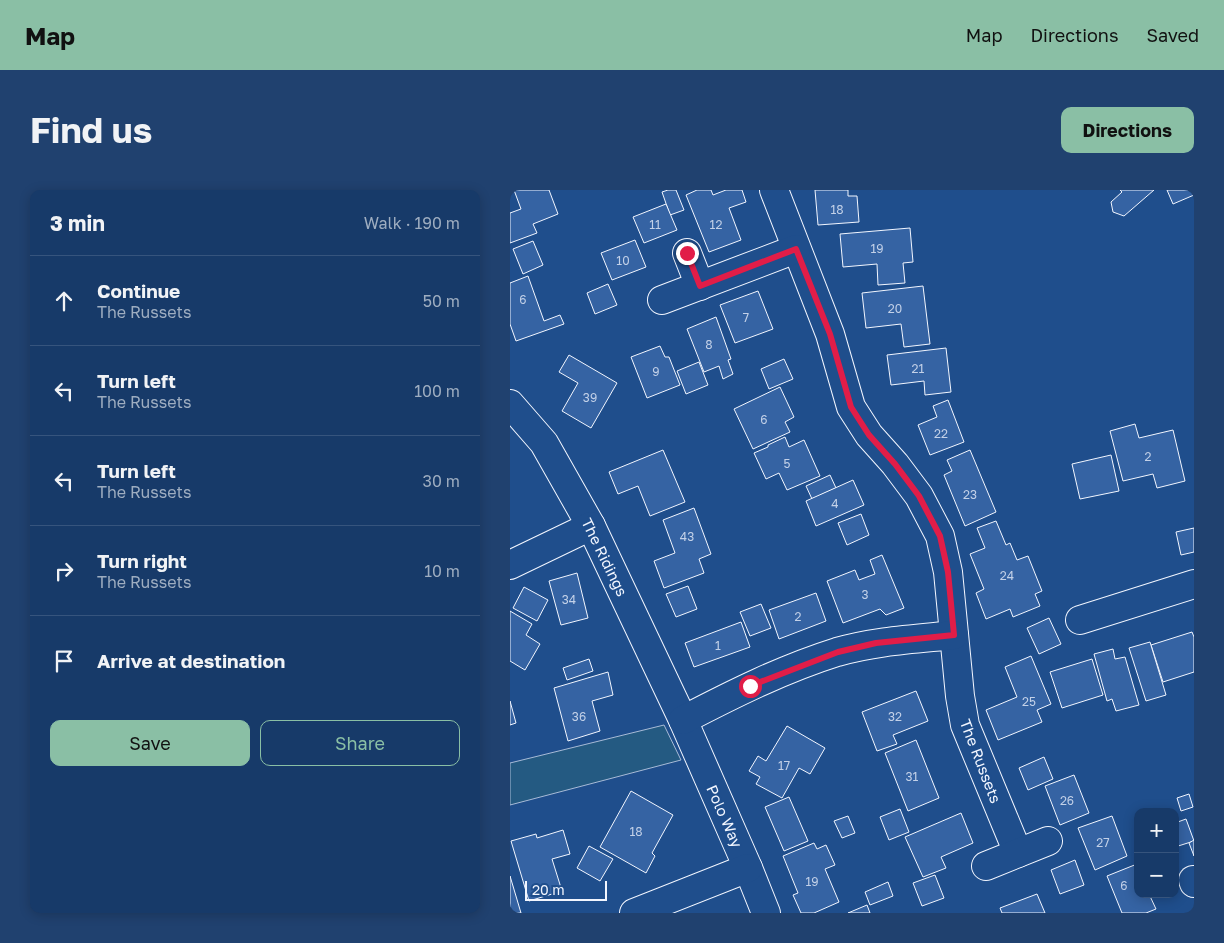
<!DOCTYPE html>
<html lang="en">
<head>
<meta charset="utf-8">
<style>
	:root { --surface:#173a69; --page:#20416f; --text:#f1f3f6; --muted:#9eadc0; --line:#36547d; --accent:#8abfa5 }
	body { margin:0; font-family:"Golos Text",sans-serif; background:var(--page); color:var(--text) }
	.controls { position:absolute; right:15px; bottom:15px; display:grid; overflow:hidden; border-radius:10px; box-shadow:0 2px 12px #0003 }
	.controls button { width:45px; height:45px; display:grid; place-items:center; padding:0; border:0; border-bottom:1px solid var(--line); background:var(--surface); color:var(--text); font:25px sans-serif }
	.scale { position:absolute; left:15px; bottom:12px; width:82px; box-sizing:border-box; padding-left:5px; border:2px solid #f2f6ff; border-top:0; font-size:14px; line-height:18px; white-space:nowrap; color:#f2f6ff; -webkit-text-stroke:4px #1f4e8c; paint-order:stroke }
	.stop { position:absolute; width:15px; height:15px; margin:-11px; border:4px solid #e11d48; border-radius:50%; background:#fff }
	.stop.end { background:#e11d48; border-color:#fff; box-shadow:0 1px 5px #0008 }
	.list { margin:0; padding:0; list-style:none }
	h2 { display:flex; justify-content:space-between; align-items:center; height:65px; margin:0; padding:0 20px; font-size:21px }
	h2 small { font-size:16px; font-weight:400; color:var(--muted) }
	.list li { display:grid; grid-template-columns:32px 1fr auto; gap:15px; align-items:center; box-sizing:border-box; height:90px; padding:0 20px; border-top:1px solid var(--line) }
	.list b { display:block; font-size:19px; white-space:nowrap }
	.list p { margin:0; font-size:16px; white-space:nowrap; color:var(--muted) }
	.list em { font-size:16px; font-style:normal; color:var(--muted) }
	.actions { display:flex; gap:10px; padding:15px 20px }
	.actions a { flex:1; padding:11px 0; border:1px solid var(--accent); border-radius:10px; text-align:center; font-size:18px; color:var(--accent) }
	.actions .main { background:var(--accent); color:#111 }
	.icon { flex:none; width:28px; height:28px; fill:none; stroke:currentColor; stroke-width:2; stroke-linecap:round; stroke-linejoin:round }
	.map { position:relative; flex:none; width:684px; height:723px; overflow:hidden; border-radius:10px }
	header { display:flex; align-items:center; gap:30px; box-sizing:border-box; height:70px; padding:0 25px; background:var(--accent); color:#111 }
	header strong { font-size:24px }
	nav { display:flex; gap:28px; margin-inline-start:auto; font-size:18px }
	.intro { display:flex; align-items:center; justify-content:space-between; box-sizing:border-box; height:120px; padding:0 30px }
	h1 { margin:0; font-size:35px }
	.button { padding:12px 22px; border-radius:10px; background:var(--accent); color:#111; font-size:18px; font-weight:700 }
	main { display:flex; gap:30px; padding:0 30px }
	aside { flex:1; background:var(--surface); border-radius:10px; box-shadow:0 2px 12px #0003 }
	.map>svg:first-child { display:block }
	.green { fill:#245a82; stroke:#a8bbd7 }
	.building { fill:#3563a3; stroke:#f2f6ff }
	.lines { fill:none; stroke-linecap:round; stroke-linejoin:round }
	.minor-casing { stroke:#f2f6ff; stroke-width:30 }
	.minor { stroke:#1f4e8c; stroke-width:28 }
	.route { stroke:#e11d48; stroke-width:6 }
	.labels { text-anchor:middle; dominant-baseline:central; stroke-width:4; stroke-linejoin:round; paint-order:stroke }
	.number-label { font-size:12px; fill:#c3d1e8 }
	.street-label { font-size:15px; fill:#f2f6ff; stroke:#1f4e8c }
</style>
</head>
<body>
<header>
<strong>Map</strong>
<nav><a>Map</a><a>Directions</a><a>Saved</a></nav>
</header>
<div class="intro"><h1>Find us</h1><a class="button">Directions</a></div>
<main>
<aside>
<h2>3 min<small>Walk · 190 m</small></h2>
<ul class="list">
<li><svg class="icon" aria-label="ahead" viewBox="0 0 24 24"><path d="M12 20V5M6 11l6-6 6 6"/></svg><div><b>Continue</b><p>The Russets</p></div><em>50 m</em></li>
<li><svg class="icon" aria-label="left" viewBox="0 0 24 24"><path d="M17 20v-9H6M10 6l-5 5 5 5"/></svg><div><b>Turn left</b><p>The Russets</p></div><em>100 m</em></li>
<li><svg class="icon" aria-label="left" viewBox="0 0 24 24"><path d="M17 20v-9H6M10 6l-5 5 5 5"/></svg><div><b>Turn left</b><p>The Russets</p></div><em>30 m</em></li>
<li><svg class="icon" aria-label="right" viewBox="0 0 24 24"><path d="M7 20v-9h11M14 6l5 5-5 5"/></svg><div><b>Turn right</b><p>The Russets</p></div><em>10 m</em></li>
<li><svg class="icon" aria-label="arrive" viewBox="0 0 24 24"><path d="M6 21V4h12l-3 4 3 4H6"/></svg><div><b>Arrive at destination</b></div></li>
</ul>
<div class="actions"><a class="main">Save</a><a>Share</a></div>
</aside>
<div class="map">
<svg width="684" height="723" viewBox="0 0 684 723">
	<rect width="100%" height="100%" fill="#1f4e8c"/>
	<polygon class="green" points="154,535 171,570 0,615 0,573"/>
	<g class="building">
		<polygon points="4,0 39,0 48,24 23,34 27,43 0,53 0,23 11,19"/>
		<polygon points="158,0 166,0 174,20 160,25 152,2"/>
		<polygon points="187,0 201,0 203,5 216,0 232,0 236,12 219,18 231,50 199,62 176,5"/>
		<polygon points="305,0 338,0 338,6 347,6 349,32 308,35"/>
		<polygon points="610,0 644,0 614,26 603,22 601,12 612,2"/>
		<polygon points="657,0 684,0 684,5 663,14"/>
		<polygon points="156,14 167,40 134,53 123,27"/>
		<polygon points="400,38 403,72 393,73 395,93 368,95 367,74 333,77 330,44"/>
		<polygon points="125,50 136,77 102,90 91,63"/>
		<polygon points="23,51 33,75 13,84 3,59"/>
		<polygon points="18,86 34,131 50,125 54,134 6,151 0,134 0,93"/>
		<polygon points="98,94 107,115 85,124 77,103"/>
		<polygon points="413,96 420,154 394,157 391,134 356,138 352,103"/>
		<polygon points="248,101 263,139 225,153 210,115"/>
		<polygon points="206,127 221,169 218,170 223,184 213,189 209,176 194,182 177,139"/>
		<polygon points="150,156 155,167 159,167 170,195 137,208 121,167"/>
		<polygon points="436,158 441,202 415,205 414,191 381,195 377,165"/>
		<polygon points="59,165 107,193 81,238 52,221 68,193 49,182"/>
		<polygon points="274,169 283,189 259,199 251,179"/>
		<polygon points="189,172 198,195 176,204 167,181"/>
		<polygon points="270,197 284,227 275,232 280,242 243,259 224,219"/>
		<polygon points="438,210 454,252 420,265 408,235 427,227 423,216"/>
		<polygon points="625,234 629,248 663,240 675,291 647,298 643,284 613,291 600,241"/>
		<polygon points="275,247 279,257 294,250 310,286 277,300 269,283 256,289 244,263 258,257 258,255"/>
		<polygon points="153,260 175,312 140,326 128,296 108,304 99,282"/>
		<polygon points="460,260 486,322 455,336 434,285 442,281 437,270"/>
		<polygon points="601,265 609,301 570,309 562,274"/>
		<polygon points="320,285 326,298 302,309 296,296"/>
		<polygon points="343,290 354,315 306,336 296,311"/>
		<polygon points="184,318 201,364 189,369 194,383 154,398 144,371 165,363 153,330"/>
		<polygon points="351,324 359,345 337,355 328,333"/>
		<polygon points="486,331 496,355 500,353 507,370 518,366 532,401 525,404 530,416 503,427 500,419 476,429 466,403 474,399 460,364 475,358 467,338"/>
		<polygon points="684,338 684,362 671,365 666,342"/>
		<polygon points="372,365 394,418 376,425 370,419 333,433 317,391 345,380 349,390 365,384 360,370"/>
		<polygon points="67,383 78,428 51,435 39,391"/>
		<polygon points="178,396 187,419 166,427 156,404"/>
		<polygon points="14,397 38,410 27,431 3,418"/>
		<polygon points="306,403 316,431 269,449 259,420"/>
		<polygon points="251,414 261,438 240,446 230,422"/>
		<polygon points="0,421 22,434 16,445 30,454 15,480 0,471"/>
		<polygon points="539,428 551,454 529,464 517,438"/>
		<polygon points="231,432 240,457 184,477 175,453"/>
		<polygon points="682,442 684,447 684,482 653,492 641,455"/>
		<polygon points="640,452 656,505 636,511 619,458"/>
		<polygon points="603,459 605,469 615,467 629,515 606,521 602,509 597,511 584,464"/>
		<polygon points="521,466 541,514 527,520 532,532 488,550 476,520 507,507 495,477"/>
		<polygon points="79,469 83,481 57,490 53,478"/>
		<polygon points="582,469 593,505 552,518 540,482"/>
		<polygon points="98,482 103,505 82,511 90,541 58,551 44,498"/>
		<polygon points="406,501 418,531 383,545 387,554 367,561 352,522"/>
		<polygon points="0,511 6,533 0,535"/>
		<polygon points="277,536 315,558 300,584 289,578 272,608 246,594 250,587 239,581 248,566 256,571"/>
		<polygon points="406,550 429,608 398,621 375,563"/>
		<polygon points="534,567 543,589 518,600 509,578"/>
		<polygon points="564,585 579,623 550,635 535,596"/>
		<polygon points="121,601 163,625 142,663 145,666 136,683 90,657"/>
		<polygon points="679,604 683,617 671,621 667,608"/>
		<polygon points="279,607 298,651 274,661 255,617"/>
		<polygon points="390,619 399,642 379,650 370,627"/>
		<polygon points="451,623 463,653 431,667 436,678 413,687 395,647"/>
		<polygon points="338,626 345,643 332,648 324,631"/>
		<polygon points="602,626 617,666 585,680 568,638"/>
		<polygon points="676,629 684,651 665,657 665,633"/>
		<polygon points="53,640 60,664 42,669 52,701 19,711 1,651 26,644 27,648"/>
		<polygon points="684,650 684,666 679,653"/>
		<polygon points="304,653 307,659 316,655 325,675 315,679 329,712 304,723 291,723 283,705 288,703 273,666"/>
		<polygon points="79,656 103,669 90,691 67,678"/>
		<polygon points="565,670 574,695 550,704 541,680"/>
		<polygon points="627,674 628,704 639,704 646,719 636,723 612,723 597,686"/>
		<polygon points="425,685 434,708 412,716 403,693"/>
		<polygon points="0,686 11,723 0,723"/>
		<polygon points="378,692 383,706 360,715 355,702"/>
		<polygon points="527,704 535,723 492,723 490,718"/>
		<polygon points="357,715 360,723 338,723"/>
	</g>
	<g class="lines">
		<g class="minor-casing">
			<g id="minor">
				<polyline points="264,0 320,144 341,217 359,245 385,274 409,306 430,346 438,382 450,506 455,535 508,663"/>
				<polyline points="177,63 190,96"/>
				<polyline points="152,110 286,59"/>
				<polyline points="0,214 34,253 81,336 173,530 238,678 256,723"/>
				<polyline points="0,375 81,336"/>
				<polyline points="570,430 684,394"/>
				<path d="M173 530C223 504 273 479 327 462 365 451 405 449 444 445"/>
				<polyline points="476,676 538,651"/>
				<polyline points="683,690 684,693"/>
				<polyline points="124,723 238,678"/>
			</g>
		</g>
		<use href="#minor" class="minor"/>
	</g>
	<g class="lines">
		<polyline class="route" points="177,63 190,96 286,59 320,144 341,217 359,245 385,274 409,306 430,346 438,382 444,445 366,453 328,462 240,496"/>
	</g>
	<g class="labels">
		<g class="number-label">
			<text x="327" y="19">18</text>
			<text x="145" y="34">11</text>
			<text x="206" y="34">12</text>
			<text x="367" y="58">19</text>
			<text x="113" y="70">10</text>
			<text x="13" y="109">6</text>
			<text x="385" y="118">20</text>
			<text x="236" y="127">7</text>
			<text x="199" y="154">8</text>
			<text x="408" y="178">21</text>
			<text x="146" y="181">9</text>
			<text x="80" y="207">39</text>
			<text x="254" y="229">6</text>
			<text x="431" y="243">22</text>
			<text x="638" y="266">2</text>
			<text x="277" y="273">5</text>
			<text x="460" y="304">23</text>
			<text x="325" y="313">4</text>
			<text x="177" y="346">43</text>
			<text x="497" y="385">24</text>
			<text x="355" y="404">3</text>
			<text x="59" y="409">34</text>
			<text x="288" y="426">2</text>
			<text x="208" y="455">1</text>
			<text x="519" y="511">25</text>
			<text x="69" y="526">36</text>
			<text x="385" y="526">32</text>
			<text x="274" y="575">17</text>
			<text x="402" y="586">31</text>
			<text x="557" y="610">26</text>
			<text x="126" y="641">18</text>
			<text x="593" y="652">27</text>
			<text x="302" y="691">19</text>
			<text x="614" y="695">6</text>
		</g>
		<g class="street-label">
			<text transform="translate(95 367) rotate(64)">The Ridings</text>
			<text transform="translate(471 571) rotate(69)">The Russets</text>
			<text transform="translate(215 626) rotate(66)">Polo Way</text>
		</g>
	</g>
</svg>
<div class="controls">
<button>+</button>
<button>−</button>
</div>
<div class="scale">20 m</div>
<div class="stop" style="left:240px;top:496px"></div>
<div class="stop end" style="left:177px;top:63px"></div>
</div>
</main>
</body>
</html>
